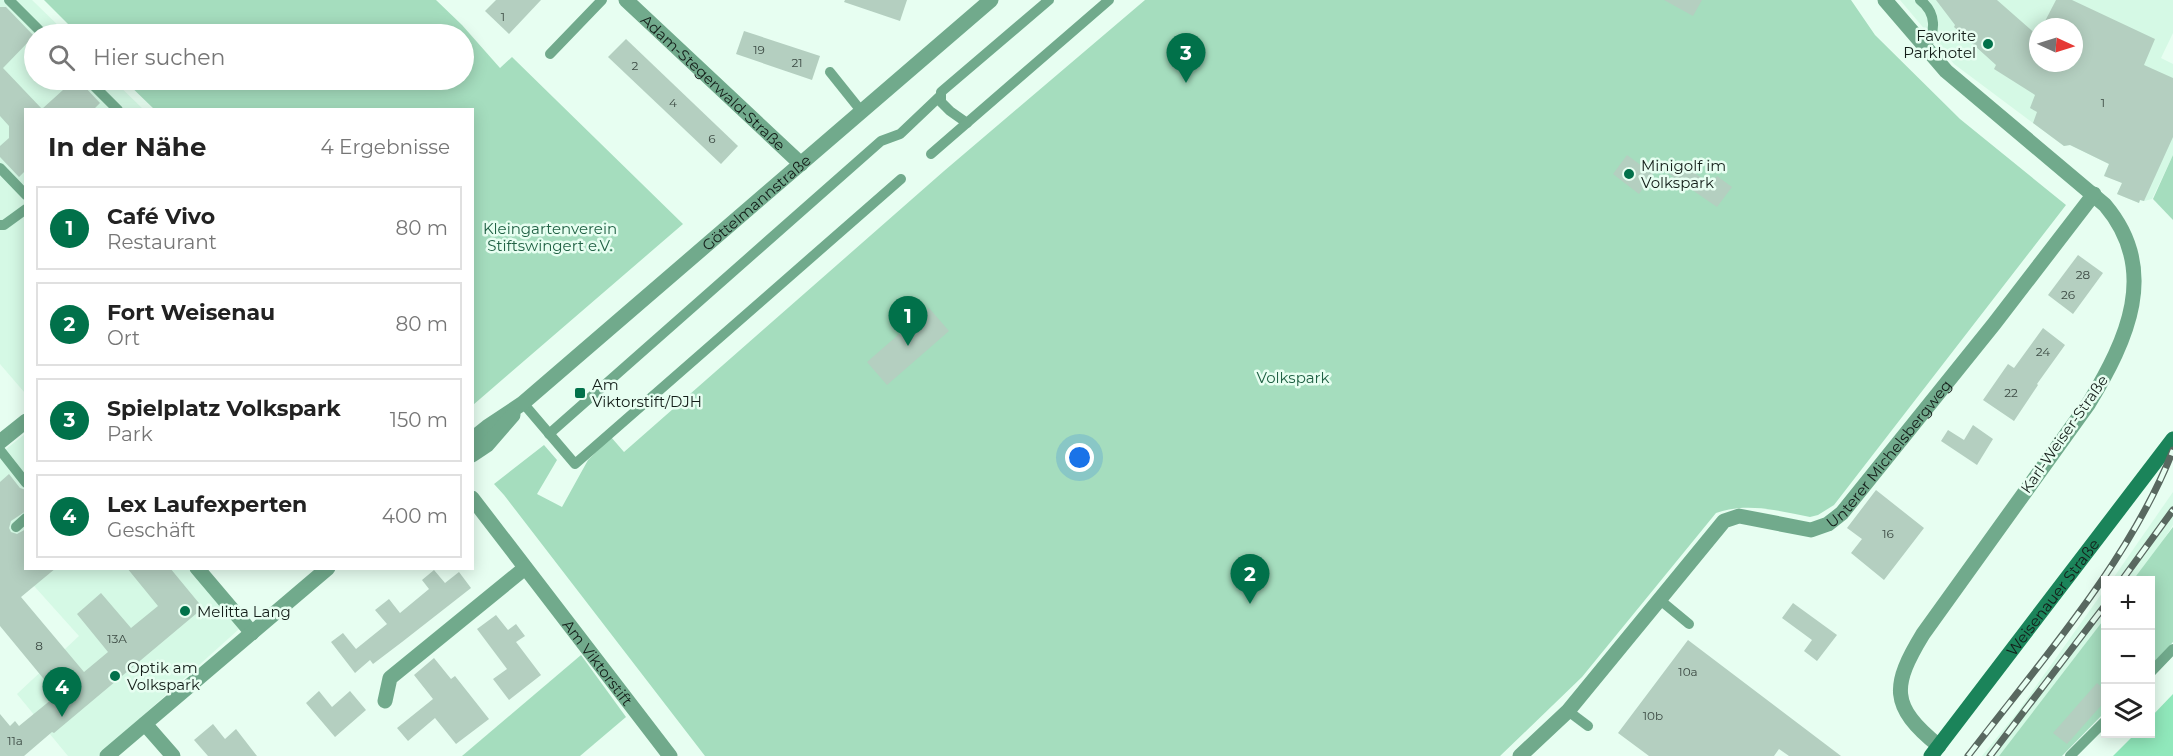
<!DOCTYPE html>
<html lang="de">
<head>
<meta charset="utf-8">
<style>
	:root { --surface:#fff; --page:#f2f2f2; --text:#222; --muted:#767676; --line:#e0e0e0; --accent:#01714a }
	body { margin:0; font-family:Montserrat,sans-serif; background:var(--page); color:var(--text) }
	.controls { position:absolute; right:18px; bottom:18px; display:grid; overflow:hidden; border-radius:0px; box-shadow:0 3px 15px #0003 }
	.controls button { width:54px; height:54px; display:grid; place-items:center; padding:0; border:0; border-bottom:2px solid var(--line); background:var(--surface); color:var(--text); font:30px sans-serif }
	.compass { position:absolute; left:2029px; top:18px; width:54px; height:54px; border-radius:50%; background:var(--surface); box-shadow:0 3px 15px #0003; rotate:94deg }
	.you { position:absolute; left:1080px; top:458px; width:21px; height:21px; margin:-15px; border:4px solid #fff; border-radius:50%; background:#1a73e8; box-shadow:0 0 0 9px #1a73e833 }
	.badge { display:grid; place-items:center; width:39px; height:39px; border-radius:50%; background:var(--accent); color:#fff; font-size:20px; font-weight:700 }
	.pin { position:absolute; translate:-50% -50px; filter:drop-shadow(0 2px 3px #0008) }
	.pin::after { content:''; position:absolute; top:32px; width:21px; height:18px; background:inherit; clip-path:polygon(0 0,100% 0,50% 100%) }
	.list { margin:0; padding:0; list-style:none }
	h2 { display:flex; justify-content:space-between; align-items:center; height:78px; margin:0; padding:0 24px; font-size:26px }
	h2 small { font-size:20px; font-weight:400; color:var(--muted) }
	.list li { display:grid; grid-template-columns:39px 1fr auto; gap:18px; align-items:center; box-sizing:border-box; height:84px; margin:0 12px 12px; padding:0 12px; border:2px solid var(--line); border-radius:0px }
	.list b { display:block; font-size:22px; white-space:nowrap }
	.list p { margin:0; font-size:20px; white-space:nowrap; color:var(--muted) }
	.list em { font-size:20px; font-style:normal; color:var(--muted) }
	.icon { flex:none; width:33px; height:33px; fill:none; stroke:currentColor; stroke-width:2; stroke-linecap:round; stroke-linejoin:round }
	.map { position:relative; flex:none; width:2173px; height:756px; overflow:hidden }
	.search { position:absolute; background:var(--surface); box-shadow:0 3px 15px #0003; left:24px; top:24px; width:450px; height:66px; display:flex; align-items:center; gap:15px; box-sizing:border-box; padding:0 21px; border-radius:33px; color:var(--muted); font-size:22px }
	.panel { position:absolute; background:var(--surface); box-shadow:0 3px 15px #0003; left:24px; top:108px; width:450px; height:462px; border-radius:0px }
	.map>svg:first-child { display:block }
	.built { fill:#d5f9e5; fill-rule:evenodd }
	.green { fill:#a5ddbe }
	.water { fill:#90e8bb }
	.building { fill:#b4cfc0 }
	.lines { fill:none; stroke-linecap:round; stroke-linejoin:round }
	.service { stroke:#71aa8c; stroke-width:10 }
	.minor { stroke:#71aa8c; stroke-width:15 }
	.tertiary { stroke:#71aa8c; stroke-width:15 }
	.secondary { stroke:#1b845a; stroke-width:15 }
	.rail-casing { stroke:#596860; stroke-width:7 }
	.rail { stroke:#e7fef1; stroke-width:4.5; stroke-dasharray:14; stroke-linecap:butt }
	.poi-dot { fill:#01714a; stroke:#e7fef1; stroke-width:2 }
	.labels { text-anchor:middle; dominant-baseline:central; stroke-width:5; stroke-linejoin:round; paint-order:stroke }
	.number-label { font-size:12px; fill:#3c4a43 }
	.poi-label { font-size:15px; fill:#141e19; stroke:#e7fef1; text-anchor:start }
	.street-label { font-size:15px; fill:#141e19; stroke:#e7fef1 }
	.park-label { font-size:15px; fill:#206144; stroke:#e7fef1 }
</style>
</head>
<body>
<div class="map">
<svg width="2173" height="756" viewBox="0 0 2173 756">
	<rect width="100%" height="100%" fill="#e7fef1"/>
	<g class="built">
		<polygon points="0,0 32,0 67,34 34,34 34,80 113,80 143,109 26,110 25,393 0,364"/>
		<path d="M1900 0H2173V33L2161 58 2173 64V155L2152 199 2144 201 2140 200 2139 203 2117 194 2122 183 2104 175 2109 164 2070 145 2064 146 1954 64ZM2038 27H2074V63H2038Z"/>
		<polygon points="25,434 26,568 205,569 249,620 98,756 68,756 17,694 79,636 0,548 0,454"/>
		<polygon points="2173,492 2173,525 2159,547 2133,580 2112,580"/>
		<polygon points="2105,589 2105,618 1999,756 1982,756 2017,713"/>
	</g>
	<g class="green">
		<polygon points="44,0 436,0 462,25 500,68 512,57 683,224 473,405 472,110 154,109 124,80 464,80 464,34 78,34"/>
		<path d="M1145 0H1851L1875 35 1960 119 2066 205 1834 505 1818 515 1810 517C1779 511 1748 502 1716 513L1582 677 1500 756H705L504 495 494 484 544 445 557 460 537 494 562 507 588 460 611 437 624 452 944 171Z"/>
		<polygon points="2173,155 2173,220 2153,199"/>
		<polygon points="2173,527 2173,642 2151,666 2150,580 2133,580"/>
		<polygon points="2105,618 2105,712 2062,756 1999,756"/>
		<polygon points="581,655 626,717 580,756 462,756"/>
	</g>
	<polygon class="water" points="2173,694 2173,756 2113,756 2135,734 2150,734 2151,717"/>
	<g class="building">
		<polygon points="496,0 541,0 509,34 485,11"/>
		<polygon points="845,0 907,0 900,21 844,2"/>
		<polygon points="1664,0 1702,0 1693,16"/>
		<polygon points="1936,0 1997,0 2038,36 2038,63 2074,63 2074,27 2042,27 2056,0 2072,0 2155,39 2144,65 2173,78 2173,137 2144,201 2140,200 2139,203 2117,194 2122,183 2104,176 2109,164 2070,145 2064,146 2033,123 2037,112 2030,108 2035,95 1994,69 1996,65 1954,27 1955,25"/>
		<polygon points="0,7 6,7 34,36 3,68 42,109 74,80 80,80 83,85 100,103 93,110 26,110 26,170 19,177 0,157 0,146 9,138 9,126 0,116"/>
		<polygon points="744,31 820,56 812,80 736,54"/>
		<polygon points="626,39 738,146 721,164 608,57"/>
		<polygon points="1627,155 1653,174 1639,194 1613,174"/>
		<polygon points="1678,161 1710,184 1717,176 1732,187 1717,207 1669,174"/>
		<polygon points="2078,255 2103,273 2073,314 2048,295"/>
		<polygon points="929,308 949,331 887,385 867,362"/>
		<polygon points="2043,328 2065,345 2037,384 2038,385 2014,421 1983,400 2008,364 2014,368"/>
		<polygon points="1973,425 1993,439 1977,465 1941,441 1948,430 1964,440"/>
		<polygon points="9,474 20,488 26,490 26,511 11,521 9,528 11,532 17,534 26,529 26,568 56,568 21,597 84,672 108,652 77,614 101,593 131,628 158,606 127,568 170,568 203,608 54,733 52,732 24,756 0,756 0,714 10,726 15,721 19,726 57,695 0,626 0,482"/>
		<polygon points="1876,490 1924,528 1884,580 1851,553 1862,539 1847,528"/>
		<polygon points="434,570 445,583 459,572 471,588 402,642 373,664 370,660 355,673 331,642 343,633 356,649 387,624 375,610 389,599 400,613 429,589 422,580"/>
		<polygon points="1793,603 1837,635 1817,661 1804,651 1812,640 1782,618"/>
		<polygon points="496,615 508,630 516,624 525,636 516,642 541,675 509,700 493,679 507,669 477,629"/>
		<polygon points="1688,640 1841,756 1789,756 1779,749 1774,756 1649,756 1618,733"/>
		<polygon points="434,658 451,679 455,676 489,719 456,744 435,718 408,741 397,728 433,699 414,675"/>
		<polygon points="2097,683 2106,691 2106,700 2067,744 2053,733"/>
		<polygon points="319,691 332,707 350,691 366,710 335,737 306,703"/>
		<polygon points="213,724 225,739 236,729 257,756 208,756 194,740"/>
	</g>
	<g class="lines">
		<g class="service">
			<polyline points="9,0 43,34"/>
			<path d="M1920 0C1937 13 1936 32 1925 48"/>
			<polyline points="550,54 602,0"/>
			<polyline points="830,72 862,112"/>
			<polyline points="88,80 118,110"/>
			<polyline points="967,123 950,111 941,102 941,92 1049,0"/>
			<polyline points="931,154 1109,0"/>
			<polyline points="0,168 26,195"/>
			<polyline points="0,225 4,225 26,209"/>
			<polyline points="523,403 575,464 901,179"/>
			<polyline points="549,434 881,141 900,134 940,96"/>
			<polyline points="0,450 26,483"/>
			<polyline points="16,527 26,518"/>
			<polyline points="1660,600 1689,624"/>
			<polyline points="2150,673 2173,649"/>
			<polyline points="1568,711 1588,726"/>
			<polyline points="2070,756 2106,720"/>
		</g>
		<g class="minor">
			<path id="s1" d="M626 0 801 164"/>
			<path d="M1885 0 1946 71 2105 205C2160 270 2127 340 2089 403L1923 634C1892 685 1889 706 1939 746"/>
			<polyline points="0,442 26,421"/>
			<path id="s2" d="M472 498 670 756"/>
			<polyline points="197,568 252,633"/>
			<polyline points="385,701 390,678 525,568"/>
			<polyline points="145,724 173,756"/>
			<path id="s3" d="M1520 756 1568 711 1724 521 1739 516 1811 530 1828 524 1842 513 1994 324 2094 194"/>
		</g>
		<g class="tertiary">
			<path id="s4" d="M472 439 487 427 523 403 991 0"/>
			<polyline points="472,455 487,445 513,415"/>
			<polyline points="107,756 328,568"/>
		</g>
		<path class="secondary" id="s5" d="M1931 756 2173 439"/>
		<g class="rail-casing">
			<g id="rail">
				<polyline points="2122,580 2173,510"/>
				<path d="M1968 756C2040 662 2130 561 2173 450"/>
				<polyline points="1990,756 2106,604"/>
			</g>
		</g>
		<use href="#rail" class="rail"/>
	</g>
	<g class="poi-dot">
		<circle cx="1988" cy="44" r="6"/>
		<circle cx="1629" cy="174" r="6"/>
		<rect x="574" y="387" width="12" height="12" rx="3"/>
		<circle cx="185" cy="611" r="6"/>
		<circle cx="115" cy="676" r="6"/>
	</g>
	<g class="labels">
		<g class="number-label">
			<text x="503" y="16">1</text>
			<text x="759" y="49">19</text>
			<text x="797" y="62">21</text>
			<text x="635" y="65">2</text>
			<text x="673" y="102">4</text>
			<text x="2103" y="102">1</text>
			<text x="712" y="138">6</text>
			<text x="2083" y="274">28</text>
			<text x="2068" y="294">26</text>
			<text x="2043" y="351">24</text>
			<text x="2011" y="392">22</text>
			<text x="1888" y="533">16</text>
			<text x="117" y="638">13A</text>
			<text x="39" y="645">8</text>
			<text x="1688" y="671">10a</text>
			<text x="1653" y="715">10b</text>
			<text x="15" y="740">11a</text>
		</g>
		<g class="poi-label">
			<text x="1976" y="35" text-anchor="end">Favorite<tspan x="1976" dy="17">Parkhotel</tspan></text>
			<text x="1641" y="165">Minigolf im<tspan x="1641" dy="17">Volkspark</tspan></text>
			<text x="592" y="384">Am<tspan x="592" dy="17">Viktorstift/DJH</tspan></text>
			<text x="197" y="611">Melitta Lang</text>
			<text x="127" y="667">Optik am<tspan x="127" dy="17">Volkspark</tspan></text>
		</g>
		<g class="street-label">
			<text stroke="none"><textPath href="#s1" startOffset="120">Adam-Stegerwald-Straße</textPath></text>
			<text stroke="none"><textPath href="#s4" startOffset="370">Göttelmannstraße</textPath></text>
			<text transform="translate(2064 434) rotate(-55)">Karl-Weiser-Straße</text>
			<text stroke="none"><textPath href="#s3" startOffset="512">Unterer Michelsbergweg</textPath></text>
			<text stroke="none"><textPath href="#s5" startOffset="200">Weisenauer Straße</textPath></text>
			<text stroke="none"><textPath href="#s2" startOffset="207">Am Viktorstift</textPath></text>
		</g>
		<g class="park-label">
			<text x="550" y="228">Kleingartenverein<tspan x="550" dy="17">Stiftswingert e.V.</tspan></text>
			<text x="1293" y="377">Volkspark</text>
		</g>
	</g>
</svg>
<div class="controls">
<button>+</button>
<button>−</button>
<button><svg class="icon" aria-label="layers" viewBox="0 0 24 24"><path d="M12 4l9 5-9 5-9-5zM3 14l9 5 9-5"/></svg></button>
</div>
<svg class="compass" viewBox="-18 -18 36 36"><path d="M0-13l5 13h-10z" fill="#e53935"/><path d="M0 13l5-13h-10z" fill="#767676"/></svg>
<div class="you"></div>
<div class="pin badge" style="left:908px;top:346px">1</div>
<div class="pin badge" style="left:1250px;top:604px">2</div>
<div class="pin badge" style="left:1186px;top:83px">3</div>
<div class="pin badge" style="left:62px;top:717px">4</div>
<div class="search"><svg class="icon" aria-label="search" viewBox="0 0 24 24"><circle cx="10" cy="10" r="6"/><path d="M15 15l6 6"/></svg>Hier suchen</div>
<section class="panel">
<h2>In der Nähe<small>4 Ergebnisse</small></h2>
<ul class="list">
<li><span class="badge">1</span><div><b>Café Vivo</b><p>Restaurant</p></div><em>80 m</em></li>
<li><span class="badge">2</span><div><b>Fort Weisenau</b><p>Ort</p></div><em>80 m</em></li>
<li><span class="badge">3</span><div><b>Spielplatz Volkspark</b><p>Park</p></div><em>150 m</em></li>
<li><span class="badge">4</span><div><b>Lex Laufexperten</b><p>Geschäft</p></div><em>400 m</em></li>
</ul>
</section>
</div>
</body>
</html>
